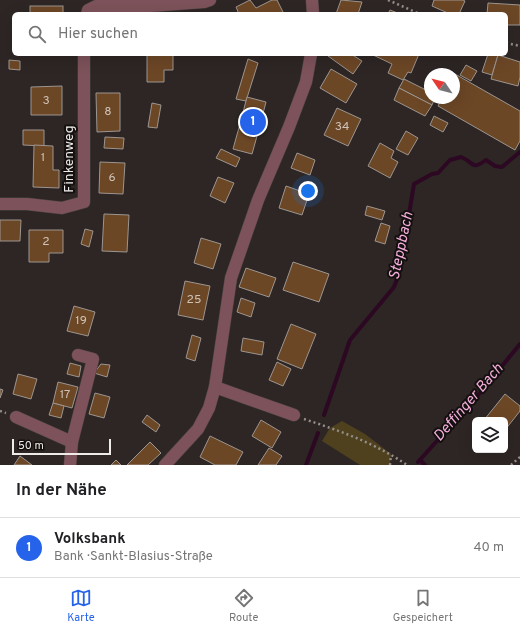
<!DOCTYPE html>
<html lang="de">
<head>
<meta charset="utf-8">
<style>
	:root { --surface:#fff; --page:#f2f2f2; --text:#202124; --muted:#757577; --line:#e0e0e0; --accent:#2563eb }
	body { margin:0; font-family:Overpass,sans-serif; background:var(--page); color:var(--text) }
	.controls { position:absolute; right:12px; bottom:12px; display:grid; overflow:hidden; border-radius:6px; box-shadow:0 4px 16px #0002 }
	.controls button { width:36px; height:36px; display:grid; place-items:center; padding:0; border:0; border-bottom:1px solid var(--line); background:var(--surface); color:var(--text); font:20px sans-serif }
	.compass { position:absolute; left:424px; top:68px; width:36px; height:36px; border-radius:50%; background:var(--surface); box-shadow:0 4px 16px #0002; rotate:305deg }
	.scale { position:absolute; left:12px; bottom:10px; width:99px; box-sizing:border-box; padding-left:4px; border:2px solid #efebe9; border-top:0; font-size:11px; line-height:14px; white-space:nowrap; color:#efebe9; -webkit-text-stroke:3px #13100f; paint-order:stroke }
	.you { position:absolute; left:308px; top:191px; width:14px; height:14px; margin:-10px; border:3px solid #fff; border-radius:50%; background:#1a73e8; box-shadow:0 0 0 6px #1a73e833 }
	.badge { display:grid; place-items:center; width:26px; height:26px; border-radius:50%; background:var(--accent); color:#fff; font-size:13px; font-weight:700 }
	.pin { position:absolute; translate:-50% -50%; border:2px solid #fff; box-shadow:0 1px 4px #0006 }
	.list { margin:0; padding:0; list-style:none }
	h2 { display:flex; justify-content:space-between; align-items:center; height:52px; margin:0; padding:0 16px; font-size:17px }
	h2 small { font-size:13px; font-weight:400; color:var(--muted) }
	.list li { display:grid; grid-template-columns:26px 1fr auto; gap:12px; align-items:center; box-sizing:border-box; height:60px; padding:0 16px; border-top:1px solid var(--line) }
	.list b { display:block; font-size:15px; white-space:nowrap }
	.list p { margin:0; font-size:13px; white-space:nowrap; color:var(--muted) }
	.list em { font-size:13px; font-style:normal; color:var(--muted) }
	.icon { flex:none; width:22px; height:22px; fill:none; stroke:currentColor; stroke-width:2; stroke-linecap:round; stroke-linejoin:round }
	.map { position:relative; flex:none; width:520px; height:465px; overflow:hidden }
	.search { position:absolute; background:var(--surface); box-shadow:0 4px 16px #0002; left:12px; right:12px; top:12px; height:44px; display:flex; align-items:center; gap:10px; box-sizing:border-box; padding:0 14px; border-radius:6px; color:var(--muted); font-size:15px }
	.sheet { height:112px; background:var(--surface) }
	nav { display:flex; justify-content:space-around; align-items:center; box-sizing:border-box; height:56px; border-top:1px solid var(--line); background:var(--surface); font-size:11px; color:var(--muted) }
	nav a { display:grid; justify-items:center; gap:2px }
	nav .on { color:var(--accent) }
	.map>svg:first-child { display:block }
	.green { fill:#4f411e }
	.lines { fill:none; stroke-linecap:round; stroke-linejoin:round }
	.stream { stroke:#2d0822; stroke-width:4 }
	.building { fill:#6c4726; stroke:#9c9590 }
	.minor-casing { stroke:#484240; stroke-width:13 }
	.path { stroke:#948e8c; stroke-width:2.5; stroke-dasharray:2 3; stroke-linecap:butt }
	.minor { stroke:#7d525a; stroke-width:12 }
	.labels { text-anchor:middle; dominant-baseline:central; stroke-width:4; stroke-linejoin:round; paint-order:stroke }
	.number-label { font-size:12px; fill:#cec2b8 }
	.street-label { font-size:14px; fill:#efebe9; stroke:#13100f }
	.water-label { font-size:15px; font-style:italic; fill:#f5aedb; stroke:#13100f }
</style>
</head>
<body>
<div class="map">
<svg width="520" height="465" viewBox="0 0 520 465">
	<rect width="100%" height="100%" fill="#2d2624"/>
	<polygon class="green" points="342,421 365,434 391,454 390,465 360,465 322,441 330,428"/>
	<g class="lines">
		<g class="stream">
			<path d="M324 415 350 340 394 287 399 274 414 184 432 174 438 173 450 160 461 157C474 162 471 171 486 160L495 166 502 167 520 152"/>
			<polyline points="420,460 425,465"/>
			<polyline points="418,462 480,393 520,344"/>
			<polyline points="306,465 318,433"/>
		</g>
	</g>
	<g class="building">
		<polygon points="250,0 256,8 272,0 277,0 284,14 239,14 236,7"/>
		<polygon points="341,0 362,2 358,14 336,14"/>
		<polygon points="434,0 463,0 465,1 459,14 450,14 432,6"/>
		<polygon points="488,3 520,5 520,25 506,25 506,14 487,14"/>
		<rect x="30" y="6" width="33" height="8"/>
		<polygon points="390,10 400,14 388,14"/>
		<polygon points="147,54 173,54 173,70 164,70 164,82 147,82"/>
		<polygon points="330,54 351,54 362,61 353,74 328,56"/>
		<polygon points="371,54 419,54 411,73 408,72 403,80 388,73 392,64"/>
		<polygon points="488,54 498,55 492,75 482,72"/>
		<polygon points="498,55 520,62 520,77 518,86 491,79"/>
		<polygon points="248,59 258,63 246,101 236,99"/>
		<polygon points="9,60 20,61 20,70 9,69"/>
		<polygon points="466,65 477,71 471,81 460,75"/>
		<polygon points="331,69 357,84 346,103 320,88"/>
		<polygon points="447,70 455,74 454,77 454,74 445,74"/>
		<polygon points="455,74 520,111 520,141 515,150 438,106 442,98 454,98"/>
		<polygon points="404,79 430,92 430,98 435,98 432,105 399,88"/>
		<polygon points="62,86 62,115 31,115 31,87"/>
		<polygon points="399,88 432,105 425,116 394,100"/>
		<polygon points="96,93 120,93 120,131 97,132"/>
		<polygon points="247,97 266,102 259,129 240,124"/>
		<polygon points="152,103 161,105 157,128 148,127"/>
		<polygon points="337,108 361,119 348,146 324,135"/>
		<polygon points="434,116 448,123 443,132 430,125"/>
		<polygon points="240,124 259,129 252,154 233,149"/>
		<polygon points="23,130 44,130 44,146 23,145"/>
		<polygon points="406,131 418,138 408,155 396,149"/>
		<polygon points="105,137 124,138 123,149 104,148"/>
		<polygon points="380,143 394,151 391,158 398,162 390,178 368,166"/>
		<polygon points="34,145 53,146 53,170 59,170 59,188 33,187"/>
		<polygon points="221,149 240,158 236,167 216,158"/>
		<polygon points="297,153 315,160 310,175 291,168"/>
		<polygon points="100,162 125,163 123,194 99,193"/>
		<polygon points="218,177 234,183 225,203 210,196"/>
		<polygon points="286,186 309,194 302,215 279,208"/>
		<polygon points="367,206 385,211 382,220 365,215"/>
		<polygon points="104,214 129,215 127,252 102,251"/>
		<polygon points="0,220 21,220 20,241 0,241"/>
		<polygon points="381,223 390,226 385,244 375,241"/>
		<polygon points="85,229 93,231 89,247 81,244"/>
		<polygon points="29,230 63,230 63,253 49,253 49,262 29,262"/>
		<polygon points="201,238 221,244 213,269 194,263"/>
		<polygon points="293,262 329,274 319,302 283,290"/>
		<polygon points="246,268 276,278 269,297 239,287"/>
		<polygon points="185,281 210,286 203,320 178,315"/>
		<polygon points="241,298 255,303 251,317 237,312"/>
		<polygon points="74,306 95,312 88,336 67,331"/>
		<polygon points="291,324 316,334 302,369 277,359"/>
		<polygon points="192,335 201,338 195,361 186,358"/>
		<polygon points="243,338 264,342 262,355 241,351"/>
		<polygon points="277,362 291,369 283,386 269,380"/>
		<polygon points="70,363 81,366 79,377 67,374"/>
		<polygon points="101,364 110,365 107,377 94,373"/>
		<polygon points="18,374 37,379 31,399 13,394"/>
		<polygon points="58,382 78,387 72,408 53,403"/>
		<polygon points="0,389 3,390 0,398"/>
		<polygon points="95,393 110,397 104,418 89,414"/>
		<polygon points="505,394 520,406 520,411 505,430 505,420 484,420"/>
		<polygon points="53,403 64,406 61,418 49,415"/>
		<polygon points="147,415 160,425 156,432 142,422"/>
		<polygon points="261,420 281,432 272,448 252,436"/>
		<polygon points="210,436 243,452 236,465 215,465 200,457"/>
		<polygon points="150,442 161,453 148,465 127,465"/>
		<polygon points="269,448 282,456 276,465 258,465"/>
		<polygon points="20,456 32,465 14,465"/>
		<polygon points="116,460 121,465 111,465"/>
	</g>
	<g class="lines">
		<g class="minor-casing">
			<g id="minor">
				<polyline points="312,0 313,14"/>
				<polyline points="87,14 88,10 96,6 150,6 204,2 210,0"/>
				<polyline points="0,204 27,204 62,208 84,202 84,54"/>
				<polyline points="215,387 294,415"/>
				<polyline points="16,417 72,442"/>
				<polyline points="70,465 72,442 93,359 78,355"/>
				<polyline points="165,465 198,429 209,408 215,387 231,278 258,200 289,127 306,82 311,54"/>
			</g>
		</g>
		<g class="path">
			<polyline points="388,0 420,14"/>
			<polyline points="506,43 520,46"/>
			<polyline points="0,411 6,413"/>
			<path d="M304 419C340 431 375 443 407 465"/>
			<polyline points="390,465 391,455"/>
			<polyline points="511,465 520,457"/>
		</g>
		<use href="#minor" class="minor"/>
	</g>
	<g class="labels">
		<g class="number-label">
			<text x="46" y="101">3</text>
			<text x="108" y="112">8</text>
			<text x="342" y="127">34</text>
			<text x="43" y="158">1</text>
			<text x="112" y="178">6</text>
			<text x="46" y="242">2</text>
			<text x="194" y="300">25</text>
			<text x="81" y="321">19</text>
			<text x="65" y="395">17</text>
		</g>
		<g class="street-label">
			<text transform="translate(69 159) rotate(-90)">Finkenweg</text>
		</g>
		<g class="water-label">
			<text transform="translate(402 246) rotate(-78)">Steppbach</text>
			<text transform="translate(469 403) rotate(-49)">Deffinger Bach</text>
		</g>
	</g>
</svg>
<div class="controls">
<button><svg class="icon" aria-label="layers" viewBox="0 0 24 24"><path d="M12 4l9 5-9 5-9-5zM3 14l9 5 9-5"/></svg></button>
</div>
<svg class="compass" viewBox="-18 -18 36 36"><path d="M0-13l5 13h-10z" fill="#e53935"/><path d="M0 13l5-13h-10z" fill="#757577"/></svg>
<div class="scale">50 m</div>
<div class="you"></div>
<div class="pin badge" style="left:253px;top:122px">1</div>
<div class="search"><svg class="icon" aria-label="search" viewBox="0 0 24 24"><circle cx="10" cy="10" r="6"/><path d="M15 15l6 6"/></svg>Hier suchen</div>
</div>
<section class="sheet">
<h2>In der Nähe<small></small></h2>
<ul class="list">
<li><span class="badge">1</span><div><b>Volksbank</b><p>Bank · Sankt-Blasius-Straße</p></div><em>40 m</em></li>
</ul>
</section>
<nav>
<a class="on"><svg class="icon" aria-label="map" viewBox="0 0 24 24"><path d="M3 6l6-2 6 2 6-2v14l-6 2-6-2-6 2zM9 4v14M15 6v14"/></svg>Karte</a>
<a><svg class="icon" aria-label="directions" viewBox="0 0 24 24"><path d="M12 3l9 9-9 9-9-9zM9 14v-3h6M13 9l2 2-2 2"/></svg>Route</a>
<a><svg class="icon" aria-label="saved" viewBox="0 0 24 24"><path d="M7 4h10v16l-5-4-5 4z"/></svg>Gespeichert</a>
</nav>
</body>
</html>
